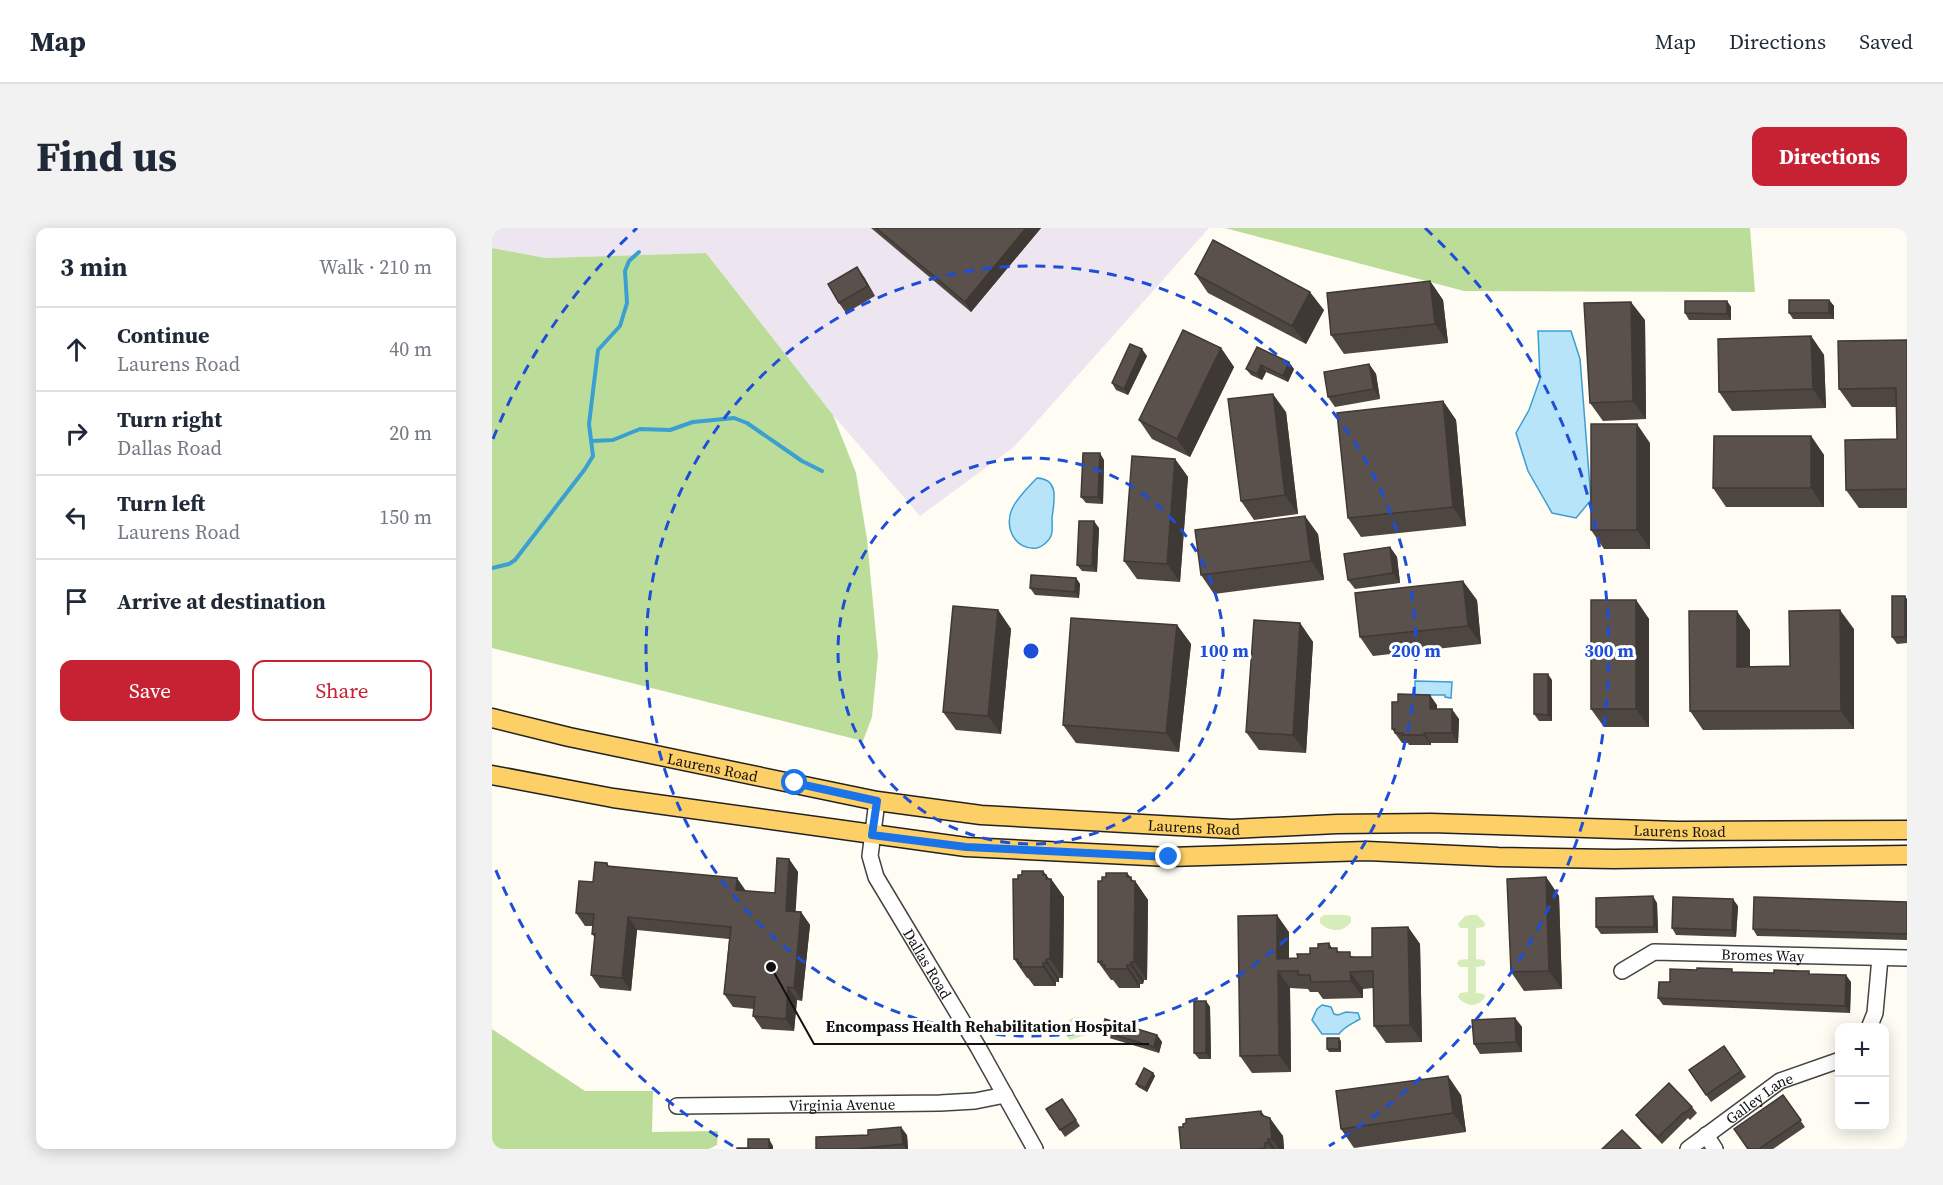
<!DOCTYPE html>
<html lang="en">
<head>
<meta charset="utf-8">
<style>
	:root { --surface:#fff; --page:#f2f2f3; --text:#1f2937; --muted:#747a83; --line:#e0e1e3; --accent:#c72233 }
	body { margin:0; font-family:"Source Serif 4",serif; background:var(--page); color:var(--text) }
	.controls { position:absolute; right:18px; bottom:18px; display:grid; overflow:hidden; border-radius:12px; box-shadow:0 3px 15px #0003 }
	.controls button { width:54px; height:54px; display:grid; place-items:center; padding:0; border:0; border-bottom:2px solid var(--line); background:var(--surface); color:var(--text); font:30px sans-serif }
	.stop { position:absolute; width:18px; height:18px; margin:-14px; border:4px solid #1a73e8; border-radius:50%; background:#fff }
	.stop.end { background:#1a73e8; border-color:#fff; box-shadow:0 2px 6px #0008 }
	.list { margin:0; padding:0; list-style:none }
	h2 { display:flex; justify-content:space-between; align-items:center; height:78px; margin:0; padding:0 24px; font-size:26px }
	h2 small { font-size:20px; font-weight:400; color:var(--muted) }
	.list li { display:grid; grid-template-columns:39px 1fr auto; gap:18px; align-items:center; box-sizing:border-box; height:84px; padding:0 24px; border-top:2px solid var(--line) }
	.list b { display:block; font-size:22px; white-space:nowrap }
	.list p { margin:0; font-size:20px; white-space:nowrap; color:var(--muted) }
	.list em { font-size:20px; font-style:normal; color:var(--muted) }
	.actions { display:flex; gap:12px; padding:18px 24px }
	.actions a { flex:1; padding:14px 0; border:2px solid var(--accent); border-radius:12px; text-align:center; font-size:21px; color:var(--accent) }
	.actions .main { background:var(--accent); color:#fff }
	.icon { flex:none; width:33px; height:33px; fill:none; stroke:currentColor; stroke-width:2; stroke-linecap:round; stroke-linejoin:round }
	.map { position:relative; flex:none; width:1415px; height:921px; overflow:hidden; border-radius:12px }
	header { display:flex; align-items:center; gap:36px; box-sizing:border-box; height:84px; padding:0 30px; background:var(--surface); border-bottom:2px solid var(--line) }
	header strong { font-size:28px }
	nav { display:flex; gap:33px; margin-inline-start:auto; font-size:21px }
	.intro { display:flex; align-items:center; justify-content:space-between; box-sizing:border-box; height:144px; padding:0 36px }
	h1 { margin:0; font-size:42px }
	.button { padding:15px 27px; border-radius:12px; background:var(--accent); color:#fff; font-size:21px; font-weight:700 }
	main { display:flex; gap:36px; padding:0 36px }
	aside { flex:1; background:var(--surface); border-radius:12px; box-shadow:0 3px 15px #0003 }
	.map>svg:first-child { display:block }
	.industrial { fill:#ede5ef }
	.green { fill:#d7ecbb }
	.forest { fill:#bcdd9a }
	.water { fill:#b7e4f8; stroke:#3b9fd2; stroke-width:1.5 }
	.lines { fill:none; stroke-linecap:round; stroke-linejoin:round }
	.stream { stroke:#3b9fd2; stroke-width:4 }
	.minor-casing { stroke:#444; stroke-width:18 }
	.major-casing { stroke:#222; stroke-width:21 }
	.minor { stroke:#fff; stroke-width:15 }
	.major { stroke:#fccf67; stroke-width:18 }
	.wall { fill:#4d4641 }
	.shaded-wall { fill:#3f3935 }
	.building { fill:#5a514c; stroke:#3f3935; stroke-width:1.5 }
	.route { stroke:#1a73e8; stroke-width:8 }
	.ring { fill:none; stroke:#1d4ed8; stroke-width:3; stroke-dasharray:10 8 }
	.labels { text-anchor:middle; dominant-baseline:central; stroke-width:6; stroke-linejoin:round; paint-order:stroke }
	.street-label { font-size:15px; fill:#111; stroke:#fff }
	.centre { fill:#1d4ed8; stroke:#fff; stroke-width:3 }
	.ring-label { font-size:18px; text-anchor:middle; font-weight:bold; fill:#1d4ed8; stroke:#fff; stroke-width:6; stroke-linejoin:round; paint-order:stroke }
	.leader { fill:none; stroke:#111; stroke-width:2 }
	.callout-dot { fill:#111; stroke:#fff; stroke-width:2 }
	.callout-label { font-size:16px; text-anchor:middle; font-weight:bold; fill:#111; stroke:#fff; stroke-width:6; stroke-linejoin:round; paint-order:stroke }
</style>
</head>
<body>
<header>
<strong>Map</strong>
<nav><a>Map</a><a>Directions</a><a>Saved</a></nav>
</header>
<div class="intro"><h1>Find us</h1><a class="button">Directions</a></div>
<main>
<aside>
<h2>3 min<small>Walk · 210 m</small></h2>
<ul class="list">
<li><svg class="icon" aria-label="ahead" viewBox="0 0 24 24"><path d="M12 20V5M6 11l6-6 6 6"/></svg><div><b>Continue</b><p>Laurens Road</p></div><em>40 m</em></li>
<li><svg class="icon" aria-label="right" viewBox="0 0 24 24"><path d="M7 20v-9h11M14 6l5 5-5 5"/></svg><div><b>Turn right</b><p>Dallas Road</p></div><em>20 m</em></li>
<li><svg class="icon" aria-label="left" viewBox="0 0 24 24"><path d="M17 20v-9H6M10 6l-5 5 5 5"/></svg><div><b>Turn left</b><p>Laurens Road</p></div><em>150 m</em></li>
<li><svg class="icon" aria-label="arrive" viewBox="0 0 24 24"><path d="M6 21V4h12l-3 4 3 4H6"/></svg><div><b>Arrive at destination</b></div></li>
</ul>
<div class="actions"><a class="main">Save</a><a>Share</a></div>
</aside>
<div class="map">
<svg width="1415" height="921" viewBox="0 0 1415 921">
	<rect width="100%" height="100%" fill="#fffcf4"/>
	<polygon class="industrial" points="0,0 717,0 522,219 428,288 341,187 214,25 54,30 0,20"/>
	<g class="green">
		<path d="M832 687H855L859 689V694C851 705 837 704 828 695V690Z"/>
		<path d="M979 687H985L993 695 992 699 984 700V731L992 732 994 735 992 738 984 739V765L992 766 993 769C986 780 974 779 966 769L968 765 976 764V739H968L965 735 967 732 976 731V700H968L966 696 973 688Z"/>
		<path d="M586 789C596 790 601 797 597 806L578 812 572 806V796L580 790Z"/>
	</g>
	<g class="forest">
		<polygon points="733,0 1258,0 1263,64 972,63"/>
		<polygon points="0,20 54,30 214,25 341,187 364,245 375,311 386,428 380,489 371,513 0,420"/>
		<polygon points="0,801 93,863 161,863 160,904 226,903 225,917 217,921 0,921"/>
	</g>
	<g class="water">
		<polygon points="1046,103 1079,103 1088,131 1099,272 1084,290 1060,285 1036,243 1024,205 1037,182 1048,151"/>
		<path d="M545 250C568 251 562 273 560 290 560 295 561 303 559 308 557 313 550 319 545 320 522 323 511 297 521 279 527 268 536 259 545 250Z"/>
		<polygon points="923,453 960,454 959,470 953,469 953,467 923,467"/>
		<path d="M830 777 839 779 842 786 846 787 854 784 866 785 868 791C860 796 853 798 847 806H830L820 792 825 781Z"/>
	</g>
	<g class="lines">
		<g class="stream">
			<polyline points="100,213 121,212 148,201 178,202 201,194 242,190 255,195 310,233 330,243"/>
			<polyline points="0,340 17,336 23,332 93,241 101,228 97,196 106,122 128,98 135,75 133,43 137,33 147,24"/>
		</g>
		<g class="minor-casing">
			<g id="minor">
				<path id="s1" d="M385 573 378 628 384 649 486 819 543 921"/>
				<path id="s2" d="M1130 743 1162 724 1415 730"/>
				<polyline points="1377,800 1383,785 1388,730"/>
				<path id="s3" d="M185 878 448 875 483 873 513 867"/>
				<polyline points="1214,907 1223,921"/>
				<path id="s4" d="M1196 921 1288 853 1348 832"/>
			</g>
		</g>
		<g class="major-casing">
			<g id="major">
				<path id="s5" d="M0 490 77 509 385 573 489 587 740 601 845 596 939 595 1186 603 1415 602"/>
				<polyline points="0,547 121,570 474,619 677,629 875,623 1006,629 1122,631 1415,627"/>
			</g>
		</g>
		<use href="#minor" class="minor"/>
		<use href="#major" class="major"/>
	</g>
	<g class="wall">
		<polygon points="379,0 549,0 479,84"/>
		<polygon points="703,46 832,82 814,116 716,65"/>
		<polygon points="372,49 383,68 354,85 347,75"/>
		<polygon points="938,53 951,72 956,115 852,126 839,107"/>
		<polygon points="1337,72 1342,78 1342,91 1301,91 1297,85"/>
		<polygon points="1235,73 1239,79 1239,92 1197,92 1193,85"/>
		<polygon points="1153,92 1154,191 1111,193 1098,175"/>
		<polygon points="1319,108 1332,127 1334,180 1240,183 1227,164"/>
		<polygon points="1415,112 1415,280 1367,280 1354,262 1405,211 1405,179 1360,179 1347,161"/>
		<polygon points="765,119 802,141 796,154 774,144 770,152 759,147 754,141"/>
		<polygon points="729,120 742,139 698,229 660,211 647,192"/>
		<polygon points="655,128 636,167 624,162 620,155"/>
		<polygon points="877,136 884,146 888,171 843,179 836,169"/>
		<polygon points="951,173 964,192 974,298 869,309 856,290"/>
		<polygon points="794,184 806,286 762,292 749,273"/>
		<polygon points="1319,208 1332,227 1332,279 1234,279 1221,260"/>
		<polygon points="1158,215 1158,321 1112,321 1099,302"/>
		<polygon points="683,231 696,249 688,354 645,351 632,333"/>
		<polygon points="612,232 611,276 594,275 589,269"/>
		<polygon points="607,300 605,344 590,343 585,337"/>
		<polygon points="826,306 832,352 722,366 709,347"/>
		<polygon points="898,319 905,329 908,355 863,361 856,352"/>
		<polygon points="584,350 588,356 587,370 543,367 538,360"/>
		<polygon points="1415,371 1415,415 1405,416 1400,409"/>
		<polygon points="985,372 989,416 881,428 868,409"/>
		<polygon points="1144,372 1157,391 1157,499 1112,499 1099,481"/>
		<polygon points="506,382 519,401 509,506 464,502 451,484"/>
		<polygon points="808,395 821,414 814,525 767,522 754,504"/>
		<polygon points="685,397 699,416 687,524 584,515 571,497"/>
		<polygon points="1362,401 1362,501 1211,502 1198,483 1258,402 1258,439 1298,438"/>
		<polygon points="1060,452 1060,493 1047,493 1042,486"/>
		<polygon points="945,477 945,481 967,491 966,515 939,515 939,517 917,517 916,515 910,515 900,501"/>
		<polygon points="297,631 306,644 303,683 309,684 318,697 310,773 305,772 302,803 270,801 261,788 262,781 241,779 232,766 237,711 145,702 139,763 108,760 99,747 103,710 100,706 101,698 93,698 84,685 101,654 115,635 117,638 254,663 283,665"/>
		<polygon points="551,643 557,651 559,651 572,669 571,750 567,750 567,754 564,754 564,758 542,758 536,750 535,750 522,731 526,651 530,647"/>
		<polygon points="635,645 641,653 643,653 656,672 655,752 652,752 651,756 648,756 648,760 627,760 621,752 619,752 606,734 610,653 614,649"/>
		<polygon points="1054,649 1067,668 1070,761 1032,763 1019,744"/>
		<polygon points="1415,674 1415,712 1265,708 1261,701"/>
		<polygon points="1165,675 1166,705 1109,706 1104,699"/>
		<polygon points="1246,678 1244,709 1184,707 1180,700"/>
		<polygon points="916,699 928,716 930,814 894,815 882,798 881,760 871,761 871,770 831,771 826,764 818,764 816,761 798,760 799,844 760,845 748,828 797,704 797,730 806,730 818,726 826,720 837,715 840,720 848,724 862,729 880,729"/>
		<polygon points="1242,744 1319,746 1359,754 1358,785 1171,777 1166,770 1178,754"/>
		<polygon points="714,773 718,779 719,831 707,831 702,825"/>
		<polygon points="1023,790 1030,799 1030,824 988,826 982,816"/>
		<polygon points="610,803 665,807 670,814 667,825 614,809"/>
		<polygon points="849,813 849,824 837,824 835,821"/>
		<polygon points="1232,818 1254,849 1219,874 1197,842"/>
		<polygon points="661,845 663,848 655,864 646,859 644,856"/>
		<polygon points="969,867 974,904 862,920 849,901"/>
		<polygon points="1291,867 1313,899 1281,921 1256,921"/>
		<polygon points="570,871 588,898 573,909 554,881"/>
		<polygon points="1200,879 1205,885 1198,892 1196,890 1170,916 1149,894 1144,887"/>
		<polygon points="773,888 791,908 792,921 689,921 691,899 694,895"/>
		<polygon points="415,907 416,921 324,921"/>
	</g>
	<g class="shaded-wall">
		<polygon points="534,0 549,0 479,84 473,74"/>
		<polygon points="365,39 372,49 383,68 376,58"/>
		<polygon points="938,53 951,72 956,115 943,96"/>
		<polygon points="818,64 832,82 814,116 800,98"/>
		<polygon points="1337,72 1342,78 1342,91 1337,85"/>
		<polygon points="1235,73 1239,79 1239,92 1235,86"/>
		<polygon points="1139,74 1153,92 1154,191 1141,173"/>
		<polygon points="1319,108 1332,127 1334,180 1321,161"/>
		<polygon points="729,120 742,139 698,229 685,211"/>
		<polygon points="650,121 655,128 636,167 632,161"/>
		<polygon points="797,134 802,141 796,154 791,148"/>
		<polygon points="877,136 884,146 888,171 882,161"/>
		<polygon points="769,137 774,144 770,152 765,146"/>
		<polygon points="781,166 794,184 806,286 793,267"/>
		<polygon points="951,173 964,192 974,298 961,279"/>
		<polygon points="1145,196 1158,215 1158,321 1145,302"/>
		<polygon points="1319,208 1332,227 1332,279 1319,260"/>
		<polygon points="608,225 612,232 611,276 606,269"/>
		<polygon points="683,231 696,249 688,354 675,336"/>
		<polygon points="813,288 826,306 832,352 819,333"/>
		<polygon points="602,293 607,300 605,344 600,338"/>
		<polygon points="898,319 905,329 908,355 901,345"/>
		<polygon points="584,350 588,356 587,370 583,364"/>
		<polygon points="971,353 985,372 989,416 976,398"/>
		<polygon points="1413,368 1415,371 1415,412 1413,409"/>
		<polygon points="1144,372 1157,391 1157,499 1144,481"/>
		<polygon points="506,382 519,401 509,506 496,488"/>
		<polygon points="1348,382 1362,401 1362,501 1349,483"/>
		<polygon points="1245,383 1258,402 1258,457 1245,439"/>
		<polygon points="808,395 821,414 814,525 801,507"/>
		<polygon points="685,397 699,416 687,524 674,505"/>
		<polygon points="1056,446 1060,452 1060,493 1056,487"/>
		<polygon points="938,467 945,477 945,491 938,481"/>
		<polygon points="960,481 967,491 966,515 960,505"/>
		<polygon points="932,505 939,515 939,517 932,507"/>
		<polygon points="297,631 306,644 303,695 294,683"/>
		<polygon points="551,643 559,653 559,651 572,669 571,750 558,731"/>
		<polygon points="635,645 643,655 643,653 656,672 655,752 642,734"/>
		<polygon points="1054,649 1067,668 1070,761 1057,743"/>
		<polygon points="245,650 254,663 244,662"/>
		<polygon points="1161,668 1165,675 1166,705 1162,699"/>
		<polygon points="1241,671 1246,678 1244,709 1240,702"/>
		<polygon points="309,684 318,697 310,773 302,760"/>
		<polygon points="785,687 797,704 797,743 785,731"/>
		<polygon points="136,689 145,702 139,763 130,750"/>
		<polygon points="916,699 928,716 930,814 918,797"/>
		<polygon points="554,731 567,750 567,754 554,735"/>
		<polygon points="639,734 652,752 651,756 638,737"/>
		<polygon points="551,735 564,754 564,758 551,739"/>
		<polygon points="635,737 648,756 648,760 635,741"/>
		<polygon points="786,743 798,760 799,844 787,827"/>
		<polygon points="858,744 871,761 871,770 859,753"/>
		<polygon points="1354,747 1359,754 1358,785 1353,778"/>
		<polygon points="296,759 305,772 302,803 294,791"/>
		<polygon points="714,773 718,779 719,831 714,825"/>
		<polygon points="1023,790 1030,799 1030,824 1024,814"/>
		<polygon points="665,807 670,814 667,825 662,819"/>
		<polygon points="847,810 849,813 849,824 847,821"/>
		<polygon points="661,845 663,848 655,864 653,860"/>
		<polygon points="956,848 969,867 974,904 961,885"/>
		<polygon points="769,883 778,896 778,890 791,908 792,921 787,921 780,911 769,887"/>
		<polygon points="409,899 415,907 416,921 414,921 411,916"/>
		<polygon points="277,911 281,918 281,921 277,921"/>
		<polygon points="776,911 783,921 780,921 776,915"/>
	</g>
	<g class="building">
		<polygon points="384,0 534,0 473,74"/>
		<polygon points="721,12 818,64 800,98 703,46"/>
		<polygon points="365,39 376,58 347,75 336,56"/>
		<polygon points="938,53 943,96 839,107 835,65"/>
		<rect x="1297" y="72" width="40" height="13"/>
		<polygon points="1193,73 1235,73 1235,86 1193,85"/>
		<polygon points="1139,74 1141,173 1098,175 1092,75"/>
		<polygon points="691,102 729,120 685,211 647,192"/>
		<polygon points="1319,108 1321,161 1227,164 1226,111"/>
		<polygon points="1415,112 1415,261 1354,262 1353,212 1405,211 1404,160 1347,161 1346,113"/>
		<polygon points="638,116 650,121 632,161 620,155"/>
		<polygon points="765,119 797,134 791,148 769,137 765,146 754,141"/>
		<polygon points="877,136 882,161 836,169 832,144"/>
		<polygon points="781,166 793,267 749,273 736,171"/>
		<polygon points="951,173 961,279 856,290 845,185"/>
		<rect x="1099" y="196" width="46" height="106"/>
		<polygon points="1222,208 1319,208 1319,260 1221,260"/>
		<polygon points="591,225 608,225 606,269 589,269"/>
		<polygon points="640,228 683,231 675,336 632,333"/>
		<polygon points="813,288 819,333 709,347 703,302"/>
		<polygon points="587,293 602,293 600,338 585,337"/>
		<polygon points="898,319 901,345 856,352 852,326"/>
		<polygon points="539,347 584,350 583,364 538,360"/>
		<polygon points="971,353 976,398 868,409 863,365"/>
		<rect x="1400" y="368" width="13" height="41"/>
		<rect x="1099" y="372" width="45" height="109"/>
		<polygon points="461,378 506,382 496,488 451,484"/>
		<polygon points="1348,382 1349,483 1198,483 1197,383 1245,383 1245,439 1298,438 1297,383"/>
		<polygon points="579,390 685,397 674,505 571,497"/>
		<polygon points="762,392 808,395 801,507 754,504"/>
		<polygon points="1042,446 1056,446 1056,487 1042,486"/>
		<polygon points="906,466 938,467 938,481 960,481 960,505 932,505 932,507 910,507 911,505 903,505 903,501 900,501 900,474 906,474"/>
		<polygon points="285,630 297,631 294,683 309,684 302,760 296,759 294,791 261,788 263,769 232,766 239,699 136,689 130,750 99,747 103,706 100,706 102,686 84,685 87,653 101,654 103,634 115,635 115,638 245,650 244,662 283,665"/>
		<polygon points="530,643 551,643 551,647 554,647 554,651 559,651 558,731 554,731 554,735 551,735 551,739 529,739 529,735 526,735 526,731 522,731 521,651 526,651 526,647 530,647"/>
		<polygon points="614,645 635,645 635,649 639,649 639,653 643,653 642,734 639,734 638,737 635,737 635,741 613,741 613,737 610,737 610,733 606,734 606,653 610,653 610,649 614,649"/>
		<polygon points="1054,649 1057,743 1019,744 1015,651"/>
		<polygon points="1161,668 1162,699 1104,699 1104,670"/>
		<polygon points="1181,669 1241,671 1240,702 1180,700"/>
		<polygon points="1262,669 1415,674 1415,706 1261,701"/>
		<polygon points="785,687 785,731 806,730 805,726 818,726 818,720 826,720 826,716 837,715 837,720 845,720 845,724 858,724 858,729 880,729 880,700 916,699 918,797 882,798 881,743 858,744 859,753 819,754 818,747 806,747 806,743 786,743 787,827 748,828 746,688"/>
		<polygon points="1205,740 1240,741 1240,744 1282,745 1282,742 1308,743 1317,743 1317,746 1354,747 1353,778 1166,770 1167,754 1178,754 1178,741 1205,742"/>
		<rect x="702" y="773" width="12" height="52"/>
		<polygon points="1023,790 1024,814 982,816 980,792"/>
		<polygon points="613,791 665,807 662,819 610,803"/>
		<rect x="835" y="810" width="12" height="11"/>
		<polygon points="1232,818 1249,843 1214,867 1197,842"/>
		<polygon points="652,840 661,845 653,860 644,856"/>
		<polygon points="956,848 961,885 849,901 844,863"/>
		<polygon points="1177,855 1200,879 1193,885 1192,884 1166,909 1144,887"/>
		<polygon points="1291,867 1309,892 1267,921 1256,921 1242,901"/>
		<polygon points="570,871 584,892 568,902 554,881"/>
		<polygon points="769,883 769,887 778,890 780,911 776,911 776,915 773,915 773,920 765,921 689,921 687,899 691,899 691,896 694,895 694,891"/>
		<polygon points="409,899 411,916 363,921 324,921 324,909 376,907 376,902"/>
		<polygon points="1130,902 1149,921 1110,921"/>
		<polygon points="256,911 277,911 277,921 245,921 245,920 256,920"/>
	</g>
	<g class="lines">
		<polyline class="route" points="303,555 385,573 380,607 474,619 677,629"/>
	</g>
	<g class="ring">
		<circle cx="539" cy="423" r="193"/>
		<circle cx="539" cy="423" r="385"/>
		<path d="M241 918A578 578 0 0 1 1 635M1 211A578 578 0 0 1 145 0M933 0A578 578 0 0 1 837 918"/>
	</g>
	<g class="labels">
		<g class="street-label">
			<text stroke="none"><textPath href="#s5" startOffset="226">Laurens Road</textPath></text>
			<text stroke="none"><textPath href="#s5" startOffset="712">Laurens Road</textPath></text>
			<text stroke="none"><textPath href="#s5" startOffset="1198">Laurens Road</textPath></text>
			<text stroke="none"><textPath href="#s2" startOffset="146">Bromes Way</textPath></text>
			<text stroke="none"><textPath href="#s1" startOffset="178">Dallas Road</textPath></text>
			<text stroke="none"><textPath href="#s4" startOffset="88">Galley Lane</textPath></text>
			<text stroke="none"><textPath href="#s3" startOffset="165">Virginia Avenue</textPath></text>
		</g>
	</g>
	<circle cx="539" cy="423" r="9" class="centre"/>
	<g class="ring-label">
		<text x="732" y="429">100 m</text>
		<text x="924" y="429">200 m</text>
		<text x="1117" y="429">300 m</text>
	</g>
	<path class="leader" d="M279 739L322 816H657"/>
	<circle class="callout-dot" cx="279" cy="739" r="6"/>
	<g class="callout-label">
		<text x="489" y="804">Encompass Health Rehabilitation Hospital</text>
	</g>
</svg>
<div class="controls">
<button>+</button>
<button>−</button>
</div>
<div class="stop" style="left:303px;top:555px"></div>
<div class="stop end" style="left:677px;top:629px"></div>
</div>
</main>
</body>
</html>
